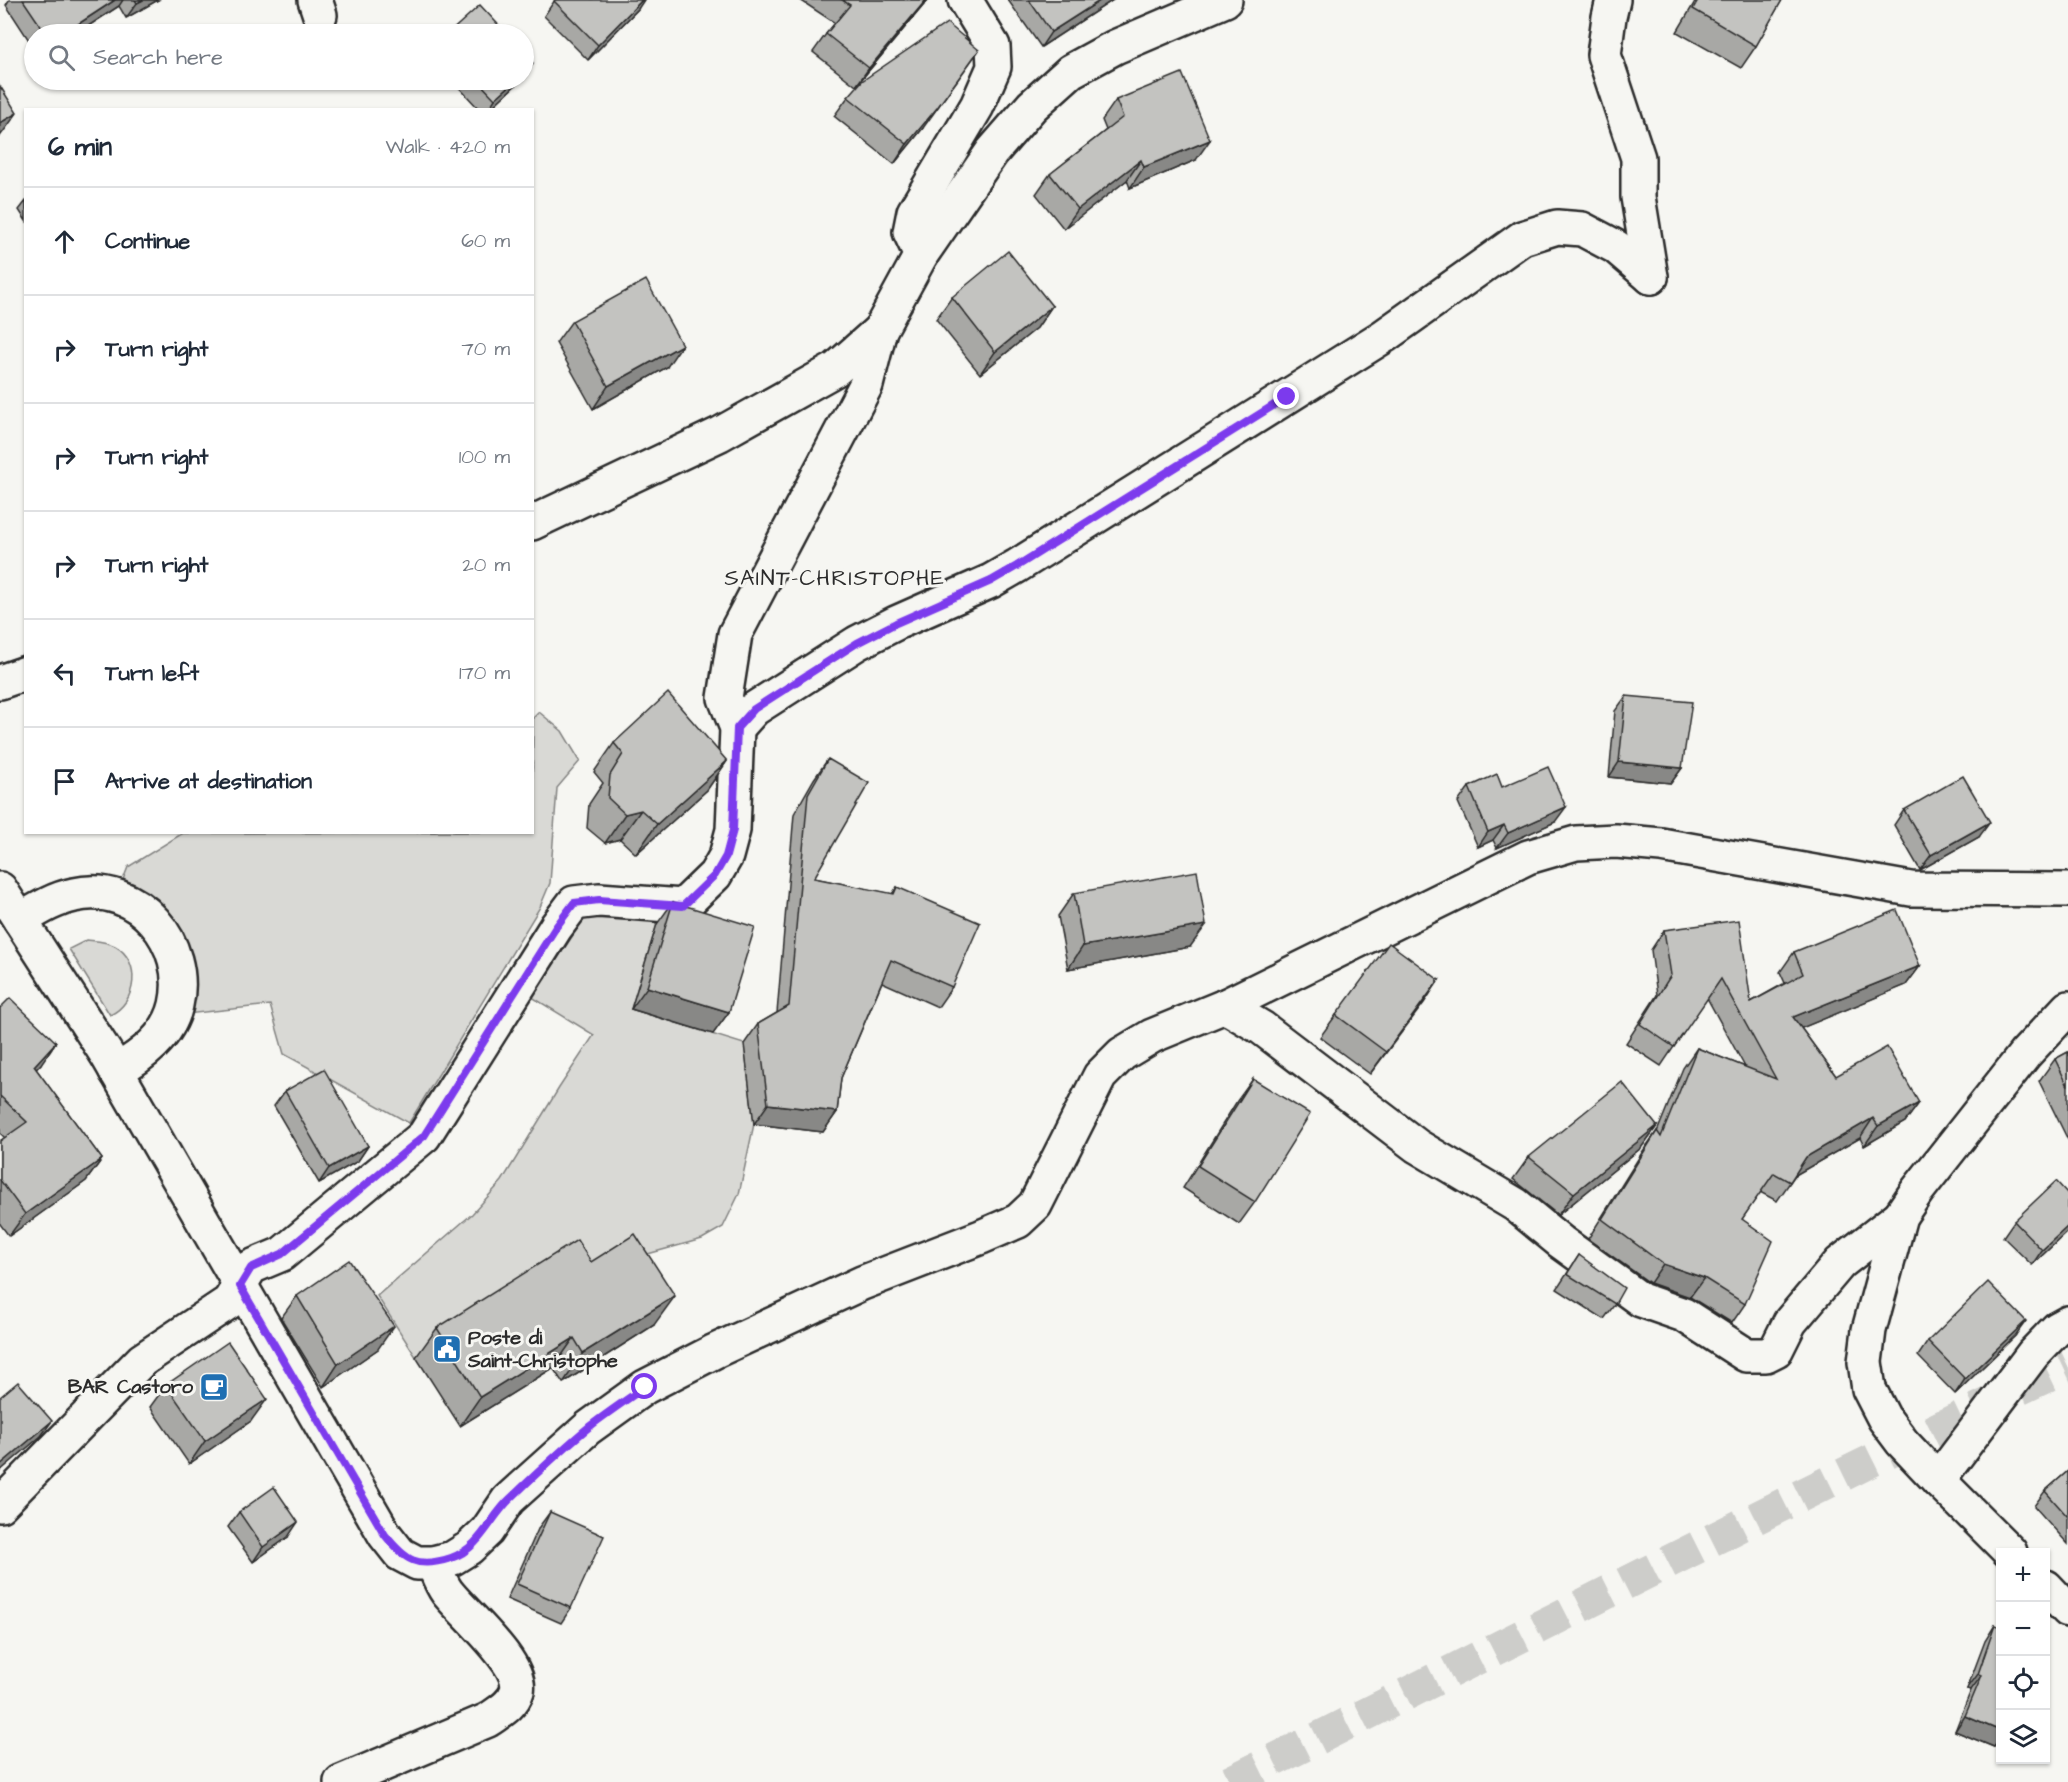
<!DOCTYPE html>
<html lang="en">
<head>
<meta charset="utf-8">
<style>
	:root { --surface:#fff; --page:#f6f6f7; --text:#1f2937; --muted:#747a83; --line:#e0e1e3 }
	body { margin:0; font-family:"Architects Daughter",sans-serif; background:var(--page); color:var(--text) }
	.controls { position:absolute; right:18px; bottom:18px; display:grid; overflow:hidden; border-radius:0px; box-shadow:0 2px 4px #0004 }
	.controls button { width:54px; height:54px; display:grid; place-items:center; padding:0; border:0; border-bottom:2px solid var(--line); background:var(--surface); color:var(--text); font:30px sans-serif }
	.stop { position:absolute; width:18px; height:18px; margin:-14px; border:4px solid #7c3aed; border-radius:50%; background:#fff }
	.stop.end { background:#7c3aed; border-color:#fff; box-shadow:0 2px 6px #0008 }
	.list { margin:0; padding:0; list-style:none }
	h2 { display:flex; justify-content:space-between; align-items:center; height:78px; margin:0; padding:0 24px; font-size:26px }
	h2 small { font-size:20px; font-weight:400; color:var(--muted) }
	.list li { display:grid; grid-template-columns:39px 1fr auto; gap:18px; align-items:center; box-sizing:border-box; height:108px; padding:0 24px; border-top:2px solid var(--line) }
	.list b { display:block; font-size:22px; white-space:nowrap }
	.list em { font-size:20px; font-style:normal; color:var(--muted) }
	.icon { flex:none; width:33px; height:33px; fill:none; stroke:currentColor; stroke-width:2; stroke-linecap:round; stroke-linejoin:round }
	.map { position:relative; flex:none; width:2068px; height:1782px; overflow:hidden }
	.search { position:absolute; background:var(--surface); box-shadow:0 2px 4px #0004; left:24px; top:24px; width:510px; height:66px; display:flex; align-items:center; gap:15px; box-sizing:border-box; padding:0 21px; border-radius:33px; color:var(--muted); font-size:22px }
	.panel { position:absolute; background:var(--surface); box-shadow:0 2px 4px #0004; left:24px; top:108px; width:510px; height:726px; border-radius:0px }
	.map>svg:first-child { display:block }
	.green { fill:#d9d9d5; stroke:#828280; stroke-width:1.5 }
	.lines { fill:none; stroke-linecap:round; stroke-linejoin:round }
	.highway-tunnel { stroke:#cdcdca; stroke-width:33; stroke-dasharray:33 16; stroke-linecap:butt }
	.minor-casing { stroke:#2b2b2b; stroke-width:38 }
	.minor { stroke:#f6f6f2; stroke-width:33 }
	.wall { fill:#a8a8a5; stroke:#2b2b2b; stroke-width:1.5 }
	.shaded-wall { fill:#888886; stroke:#2b2b2b; stroke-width:1.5 }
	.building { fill:#c3c3c0; stroke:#2b2b2b; stroke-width:1.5 }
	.route { stroke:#7c3aed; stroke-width:8 }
	.labels { text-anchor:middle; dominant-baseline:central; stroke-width:6; stroke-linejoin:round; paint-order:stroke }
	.poi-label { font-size:20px; font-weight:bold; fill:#2b2b2b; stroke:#f6f6f2; text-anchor:start }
	.quarter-label { font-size:22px; letter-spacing:1.5px; fill:#2b2b2b; stroke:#f6f6f2 }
</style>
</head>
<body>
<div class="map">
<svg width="2068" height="1782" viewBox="0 0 2068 1782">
	<rect width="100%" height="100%" fill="#f6f6f2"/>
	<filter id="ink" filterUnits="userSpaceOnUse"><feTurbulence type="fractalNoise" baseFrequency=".0167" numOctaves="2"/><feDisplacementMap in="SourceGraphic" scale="12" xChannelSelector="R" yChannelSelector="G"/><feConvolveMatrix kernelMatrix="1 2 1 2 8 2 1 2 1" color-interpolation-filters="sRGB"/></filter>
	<g filter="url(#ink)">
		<g class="green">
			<path d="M539 712 562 731 580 761 557 788 550 883 540 907 409 1123 284 1054 270 1005 186 1014C187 995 191 970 188 952 184 918 147 901 121 885L128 867 183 833 532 832 533 718Z"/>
			<polygon points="631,915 657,924 631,1009 744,1044 754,1124 739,1194 723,1227 702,1239 615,1263 556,1269 416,1357 377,1296 472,1214 502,1181 559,1088 594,1035 532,997 585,917"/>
			<path d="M87 940C97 941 106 941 115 946 142 961 137 1003 110 1015L69 949Z"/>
		</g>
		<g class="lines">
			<path class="highway-tunnel" d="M1230 1782C1509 1644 1786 1499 2068 1366"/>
			<g class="minor-casing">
				<g id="minor">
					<polyline points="315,0 320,15"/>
					<polyline points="1613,0 1609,17 1604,55 1638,158 1638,197 1651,277"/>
					<polyline points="921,255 910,232 914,212 977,106 994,67 993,46 965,0"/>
					<polyline points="532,523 720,434 836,369 880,330"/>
					<polyline points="0,682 26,673"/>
					<polyline points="737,728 754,709 857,643 896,623 991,581 1017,566 1384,336 1522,238 1557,227 1582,229 1616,247 1651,277"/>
					<polyline points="0,889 107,1055 385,1535 400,1554 417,1563 433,1563 453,1558 469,1548 487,1531 508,1500 588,1428 645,1387 715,1351 862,1283 981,1237 1018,1221 1035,1205 1100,1076 1122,1054 1152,1036 1225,1006 1528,857 1576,843 1616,841 1661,845 1911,889 2068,890"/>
					<path d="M20 920C37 910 54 899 74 895 138 880 190 944 176 1005 169 1036 142 1056 116 1071"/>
					<polyline points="1225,1006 1262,1028 1417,1146 1516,1205 1561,1242 1641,1300 1684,1315 1746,1355 1766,1355 1776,1350 1790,1322 1840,1263 1900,1216"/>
					<polyline points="1938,1480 2033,1354 2057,1329 2068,1323"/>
					<polyline points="0,1505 142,1360 229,1302 251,1267 282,1254 424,1136 556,927 574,903 599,900 683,906 715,875 726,856 733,830 737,728 725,698 735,634 866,385 880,330 921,255 992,152 1032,106 1071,71 1115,47 1225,0"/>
					<polyline points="2010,1552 1938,1480 1902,1442 1884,1418 1869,1389 1865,1362 1869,1330 1900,1216 1917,1191 2025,1054 2068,1008"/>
					<polyline points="2046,1587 2068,1610"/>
					<path d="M341 1782 488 1720C499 1712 513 1705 517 1691 524 1664 463 1613 447 1592 441 1584 437 1572 433 1563"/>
				</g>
			</g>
			<use href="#minor" class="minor"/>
		</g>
		<g class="wall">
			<polygon points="9,0 158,0 126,18 119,6 76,34 34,34 34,48 6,5"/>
			<polygon points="555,0 638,9 588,60 544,16"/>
			<polygon points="800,0 928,0 856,86 813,52 826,34 835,23"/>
			<polygon points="1008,0 1113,0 1041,47"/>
			<polygon points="1696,0 1782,0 1756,46 1741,68 1677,32"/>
			<polygon points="452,80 521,80 489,110 480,110"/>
			<polygon points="848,97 923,128 894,164 834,116"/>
			<polygon points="1116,100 1196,160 1130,188 1127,180 1064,229 1036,194 1050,174 1106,130 1102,120"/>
			<polygon points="26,201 26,221 19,210"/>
			<polygon points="952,297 1052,306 1037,328 980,374 936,319"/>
			<polygon points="572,321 667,367 593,409 556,343"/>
			<polygon points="1626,696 1682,768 1671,783 1609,777 1615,711"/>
			<polygon points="614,743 727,761 707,790 636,854 620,839 605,843 587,828 589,804 603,783 594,772"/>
			<polygon points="828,759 814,878 892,894 897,887 952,987 938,1007 882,982 841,1078 837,1112 823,1132 754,1124 744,1044 758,1024 777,1013 794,814 814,779"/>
			<polygon points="1469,787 1502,787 1555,822 1497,848 1493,840 1478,847 1458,802"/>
			<polygon points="1904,810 1979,837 1920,870 1894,825"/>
			<polygon points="1074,893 1190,947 1068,969 1058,916"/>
			<polygon points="673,902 729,1012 713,1034 631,1009 657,924"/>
			<polygon points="1664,930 1751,1002 1785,983 1780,972 1794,952 1920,966 1906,985 1801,1028 1836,1076 1919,1103 1905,1122 1864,1146 1860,1138 1795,1175 1777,1201 1760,1192 1742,1219 1745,1304 1732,1323 1690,1297 1650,1283 1588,1239 1643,1151 1657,1131 1657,1132 1683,1068 1697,1048 1745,1067 1707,998 1661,1066 1626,1043 1657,995 1651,950"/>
			<polygon points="1439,980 1370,1074 1320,1037 1336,1015"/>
			<polygon points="0,1008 41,1064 36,1069 102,1159 86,1181 9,1236 0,1224 0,1141 5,1138 0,1133"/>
			<polygon points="2068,1052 2068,1140 2039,1081 2055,1059"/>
			<polygon points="1253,1079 1255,1202 1239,1224 1183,1188 1237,1101"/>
			<polygon points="285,1091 368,1146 358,1161 319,1183 274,1106"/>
			<polygon points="1657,1126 1641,1148 1558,1215 1513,1179 1529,1157"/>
			<polygon points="2068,1194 2068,1231 2032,1265 2003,1237 2014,1221"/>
			<polygon points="1579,1255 1615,1304 1604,1319 1557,1289"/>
			<polygon points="591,1262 654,1325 563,1383 553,1368 460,1426 416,1357 437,1328"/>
			<polygon points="297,1296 378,1349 323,1387 281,1318"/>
			<polygon points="2015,1336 1955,1394 1918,1356 1928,1341"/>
			<polygon points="166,1385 251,1421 189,1464 150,1407"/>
			<polygon points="2068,1471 2068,1544 2034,1506 2045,1491"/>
			<polygon points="239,1512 288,1537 253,1562 228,1527"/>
			<polygon points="550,1512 571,1608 561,1623 507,1599 539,1527"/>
			<polygon points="1995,1625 2001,1627 2001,1738 1994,1747 1955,1731 1971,1690 1967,1689 1985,1641"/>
		</g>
		<g class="shaded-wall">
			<polygon points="115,0 123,0 119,6 76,34 63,34"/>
			<polygon points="143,0 158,0 126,18 137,3"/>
			<polygon points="642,0 644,0 638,9 588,60 598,45"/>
			<polygon points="926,0 928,0 856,86 869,68"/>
			<polygon points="1101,0 1113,0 1041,47 1051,32"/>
			<polygon points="979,50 923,128 894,164 907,144"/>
			<polygon points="533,63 524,77 524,72"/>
			<polygon points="516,80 521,80 489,110 488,110 495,99"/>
			<polygon points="17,113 1,135 0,136 0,123"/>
			<polygon points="1210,140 1196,160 1130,188 1144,167"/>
			<polygon points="1141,160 1127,180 1064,229 1078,209"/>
			<polygon points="1052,306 1037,328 980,374 995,352"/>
			<polygon points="682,345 667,367 593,409 608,386"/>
			<polygon points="727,761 707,790 636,854 657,824"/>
			<polygon points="1619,762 1682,768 1671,783 1609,777"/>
			<polygon points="1566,807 1555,822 1497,848 1508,833"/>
			<polygon points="641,810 620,839 605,843 625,814"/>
			<polygon points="1990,822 1979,837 1920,870 1931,855"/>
			<polygon points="1504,825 1493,840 1478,847 1488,832"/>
			<polygon points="1206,925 1190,947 1068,969 1083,946"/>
			<polygon points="1920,966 1906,985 1780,1037 1793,1017"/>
			<polygon points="1439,980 1424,1003 1370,1074 1386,1052"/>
			<polygon points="647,987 729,1012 713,1034 631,1009"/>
			<polygon points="56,1042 41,1064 18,1088 34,1066"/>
			<polygon points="1919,1103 1905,1122 1864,1146 1878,1126"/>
			<polygon points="768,1104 837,1112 823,1132 754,1124"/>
			<polygon points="1873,1118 1860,1138 1792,1177 1806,1157"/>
			<polygon points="1657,1126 1641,1148 1558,1215 1574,1193"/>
			<polygon points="368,1146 358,1161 319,1183 329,1168"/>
			<polygon points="102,1159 86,1181 9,1236 25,1214"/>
			<polygon points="2068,1226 2068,1231 2032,1265 2042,1250"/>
			<polygon points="1663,1264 1704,1278 1690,1297 1650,1283"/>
			<polygon points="675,1296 654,1325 563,1383 583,1353"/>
			<polygon points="2026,1321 2015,1336 1955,1394 1965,1379"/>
			<polygon points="394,1326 378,1349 323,1387 338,1364"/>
			<polygon points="574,1338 553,1368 460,1426 480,1397"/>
			<polygon points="267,1399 251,1421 189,1464 205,1441"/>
			<polygon points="52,1421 41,1436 0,1471 0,1465"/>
			<polygon points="298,1522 288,1537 253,1562 263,1547"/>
			<polygon points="1978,1674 1982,1675 1971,1690 1967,1689"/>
			<polygon points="1965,1716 2001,1731 2001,1738 1994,1747 1955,1731"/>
		</g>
		<g class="building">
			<polygon points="23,0 115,0 63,34 46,34"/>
			<polygon points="135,0 143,0 137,3"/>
			<polygon points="555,0 642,0 598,45 554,1"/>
			<polygon points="842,0 926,0 869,68 826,34 850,5"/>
			<polygon points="1029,0 1101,0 1051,32"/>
			<polygon points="1698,0 1782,0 1756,46 1693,9"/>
			<polygon points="480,5 507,34 448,34"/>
			<polygon points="947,23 979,50 937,108 907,144 848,97 862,81"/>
			<polygon points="524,52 533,63 524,72"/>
			<polygon points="1182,73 1210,140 1144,167 1141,160 1078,209 1050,174 1123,117 1116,100"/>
			<polygon points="477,80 516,80 495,99"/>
			<polygon points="0,86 17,113 0,123"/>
			<polygon points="1008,251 1052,306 995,352 952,297"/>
			<polygon points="646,280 682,345 608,386 572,321"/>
			<polygon points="668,693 727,761 657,824 641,810 625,814 608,798 610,775 623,754 614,743"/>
			<polygon points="1626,696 1692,702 1682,768 1619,762"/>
			<polygon points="828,759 869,783 814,878 894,894 897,887 980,923 952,987 891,960 841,1078 837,1112 768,1104 758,1024 789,1006 808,794"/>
			<polygon points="1548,767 1566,807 1508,833 1504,825 1488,832 1469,787 1497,774 1502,787"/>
			<polygon points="1963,776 1990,822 1931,855 1904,810"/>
			<polygon points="1197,871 1206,925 1083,946 1074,893"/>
			<polygon points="673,902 755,927 729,1012 647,987"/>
			<polygon points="1897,910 1920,966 1793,1017 1836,1076 1887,1047 1919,1103 1878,1126 1873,1118 1806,1157 1790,1182 1774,1173 1742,1219 1773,1241 1745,1304 1704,1278 1663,1264 1602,1219 1657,1131 1661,1137 1697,1048 1776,1079 1721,979 1674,1047 1640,1024 1671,975 1664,930 1739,920 1751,1002 1803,974 1794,952"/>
			<polygon points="1389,943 1439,980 1386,1052 1336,1015"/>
			<polygon points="10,998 56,1042 34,1066 102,1159 25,1214 0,1180 0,1141 27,1122 0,1096 0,1008"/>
			<polygon points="2068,1052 2068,1086 2055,1059"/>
			<polygon points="324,1069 368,1146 329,1168 285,1091"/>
			<polygon points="1253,1079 1310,1114 1255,1202 1198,1166"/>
			<polygon points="1622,1082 1657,1126 1574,1193 1529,1157"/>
			<polygon points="2056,1181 2068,1194 2068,1226 2042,1250 2014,1221"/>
			<polygon points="635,1234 675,1296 583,1353 574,1338 480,1397 437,1328 577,1240 591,1262"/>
			<polygon points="1579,1255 1624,1288 1615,1304 1567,1274"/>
			<polygon points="349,1260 394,1326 338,1364 297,1296"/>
			<polygon points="1988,1282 2026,1321 1965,1379 1928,1341"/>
			<polygon points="228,1342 267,1399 205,1441 166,1385"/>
			<polygon points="18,1382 52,1421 0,1465 0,1397"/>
			<polygon points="2068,1471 2068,1517 2045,1491"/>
			<polygon points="274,1487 298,1522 263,1547 239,1512"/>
			<polygon points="550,1512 604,1536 571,1608 517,1584"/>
			<polygon points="1995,1625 2001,1627 2001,1731 1965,1716 1982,1675 1978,1674"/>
		</g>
	</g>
	<g class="lines" filter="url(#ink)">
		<path class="route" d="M645 1387C626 1400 607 1413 589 1427 562 1449 536 1474 511 1498 490 1517 481 1548 451 1558 417 1569 406 1561 385 1535L240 1286 251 1268 282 1254 424 1136 556 927 574 903 599 900 683 906 715 875 726 856 733 830 737 728 754 709 857 643 896 623 991 581 1017 566 1287 397"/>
	</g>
	<defs>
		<g id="civic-square" transform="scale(1.5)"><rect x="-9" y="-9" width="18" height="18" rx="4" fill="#1f6fb2" stroke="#f6f6f2"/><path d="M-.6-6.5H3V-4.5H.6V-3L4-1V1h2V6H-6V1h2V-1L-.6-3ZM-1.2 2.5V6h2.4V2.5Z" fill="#fff"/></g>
		<g id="cafe-square" transform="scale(1.5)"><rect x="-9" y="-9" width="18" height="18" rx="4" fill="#1f6fb2" stroke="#f6f6f2"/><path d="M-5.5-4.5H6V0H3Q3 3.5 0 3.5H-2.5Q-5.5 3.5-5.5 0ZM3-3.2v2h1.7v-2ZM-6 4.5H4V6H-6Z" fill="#fff"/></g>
	</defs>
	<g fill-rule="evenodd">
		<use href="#civic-square" x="447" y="1349"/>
		<use href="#cafe-square" x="214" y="1387"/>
	</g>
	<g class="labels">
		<g class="poi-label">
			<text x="468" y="1338">Poste di<tspan x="468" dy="23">Saint-Christophe</tspan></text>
			<text x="193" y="1387" text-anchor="end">BAR Castoro</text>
		</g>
		<g class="quarter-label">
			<text x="835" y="578">SAINT-CHRISTOPHE</text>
		</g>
	</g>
</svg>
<div class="controls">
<button>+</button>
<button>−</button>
<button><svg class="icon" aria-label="locate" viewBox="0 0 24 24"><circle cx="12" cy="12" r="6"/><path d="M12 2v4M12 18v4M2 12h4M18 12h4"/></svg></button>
<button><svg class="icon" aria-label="layers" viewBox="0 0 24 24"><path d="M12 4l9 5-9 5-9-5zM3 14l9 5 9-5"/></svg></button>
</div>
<div class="stop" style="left:645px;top:1387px"></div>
<div class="stop end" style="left:1287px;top:397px"></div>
<div class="search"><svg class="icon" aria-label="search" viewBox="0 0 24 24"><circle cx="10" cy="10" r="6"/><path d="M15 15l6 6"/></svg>Search here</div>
<section class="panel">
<h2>6 min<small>Walk · 420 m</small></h2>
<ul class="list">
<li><svg class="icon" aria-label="ahead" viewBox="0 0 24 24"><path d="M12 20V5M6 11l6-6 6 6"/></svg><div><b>Continue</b></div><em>60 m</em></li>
<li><svg class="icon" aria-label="right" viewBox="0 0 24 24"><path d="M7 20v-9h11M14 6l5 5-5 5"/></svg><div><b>Turn right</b></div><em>70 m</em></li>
<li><svg class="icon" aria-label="right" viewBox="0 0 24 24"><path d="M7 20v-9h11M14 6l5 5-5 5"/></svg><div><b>Turn right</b></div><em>100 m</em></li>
<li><svg class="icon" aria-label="right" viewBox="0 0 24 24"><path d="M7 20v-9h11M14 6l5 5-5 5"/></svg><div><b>Turn right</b></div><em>20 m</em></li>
<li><svg class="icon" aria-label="left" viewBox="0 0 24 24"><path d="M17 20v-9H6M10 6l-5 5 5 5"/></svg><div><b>Turn left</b></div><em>170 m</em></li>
<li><svg class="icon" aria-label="arrive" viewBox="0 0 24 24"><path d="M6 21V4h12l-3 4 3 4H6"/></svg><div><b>Arrive at destination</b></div></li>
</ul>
</section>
</div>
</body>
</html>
